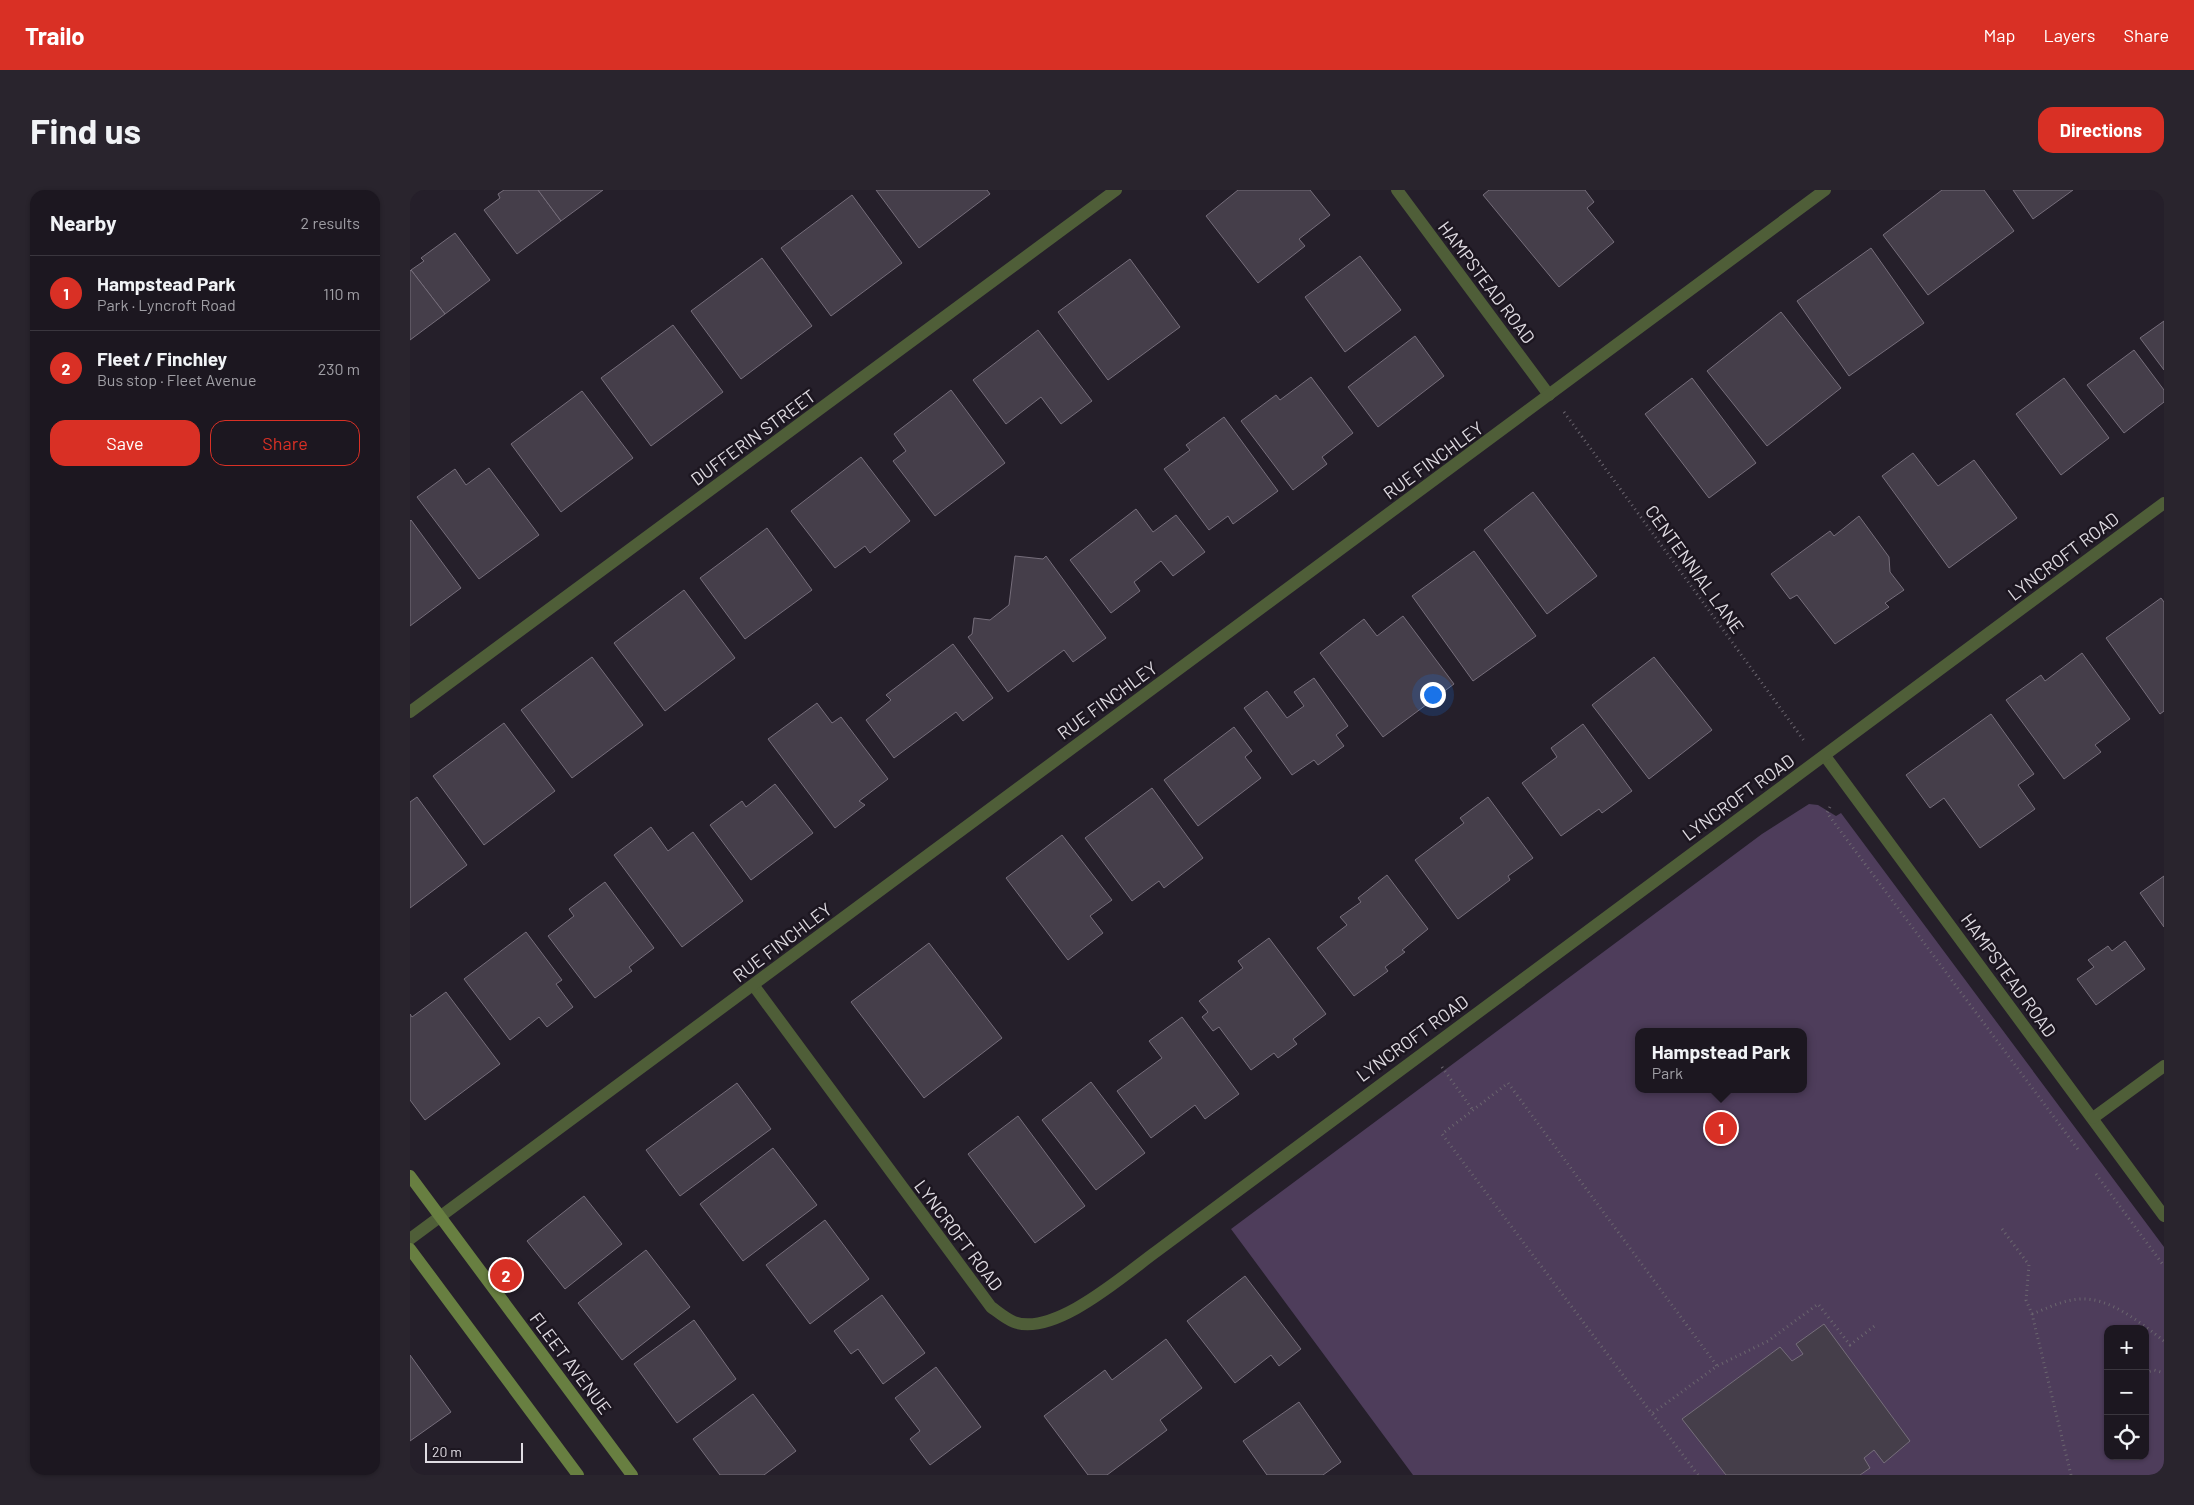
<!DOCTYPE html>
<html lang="en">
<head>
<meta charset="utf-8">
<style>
	:root { --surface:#1c1720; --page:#29242d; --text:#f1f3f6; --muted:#a09fa5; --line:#3a363e; --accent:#d93025 }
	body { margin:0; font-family:Barlow,sans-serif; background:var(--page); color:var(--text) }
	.controls { position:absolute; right:15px; bottom:15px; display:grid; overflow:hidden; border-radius:10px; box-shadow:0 1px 4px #0004 }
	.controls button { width:45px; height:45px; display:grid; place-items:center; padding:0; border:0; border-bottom:1px solid var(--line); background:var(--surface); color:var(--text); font:25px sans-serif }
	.scale { position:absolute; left:15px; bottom:12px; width:98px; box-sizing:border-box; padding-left:5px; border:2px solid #e0dce3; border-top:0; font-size:14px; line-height:18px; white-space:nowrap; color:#e0dce3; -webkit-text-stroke:4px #1c1620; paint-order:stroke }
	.you { position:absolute; left:1022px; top:504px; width:18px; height:18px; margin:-12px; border:4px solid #fff; border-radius:50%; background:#1a73e8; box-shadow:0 0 0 8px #1a73e833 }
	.badge { display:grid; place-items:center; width:32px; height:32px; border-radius:50%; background:var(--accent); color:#fff; font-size:16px; font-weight:700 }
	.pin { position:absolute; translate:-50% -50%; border:2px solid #fff; box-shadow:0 1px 5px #0006 }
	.popup { position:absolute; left:1225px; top:838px; width:172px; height:65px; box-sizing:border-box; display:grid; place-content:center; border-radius:10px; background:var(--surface); filter:drop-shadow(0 1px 4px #0005); font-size:16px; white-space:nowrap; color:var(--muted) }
	.popup b { font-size:19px; color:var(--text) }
	.popup::after { content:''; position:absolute; left:50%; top:100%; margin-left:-10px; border:10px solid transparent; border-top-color:var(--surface) }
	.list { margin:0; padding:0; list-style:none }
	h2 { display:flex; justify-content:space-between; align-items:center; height:65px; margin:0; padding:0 20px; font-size:21px }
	h2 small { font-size:16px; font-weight:400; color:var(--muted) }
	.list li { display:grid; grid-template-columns:32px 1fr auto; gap:15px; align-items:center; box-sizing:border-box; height:75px; padding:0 20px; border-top:1px solid var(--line) }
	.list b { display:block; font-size:19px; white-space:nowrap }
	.list p { margin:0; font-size:16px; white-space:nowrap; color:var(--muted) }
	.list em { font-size:16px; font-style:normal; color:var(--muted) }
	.actions { display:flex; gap:10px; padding:15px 20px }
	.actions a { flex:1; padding:11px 0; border:1px solid var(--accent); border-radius:15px; text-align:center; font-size:18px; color:var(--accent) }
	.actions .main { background:var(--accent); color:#fff }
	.icon { flex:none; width:28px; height:28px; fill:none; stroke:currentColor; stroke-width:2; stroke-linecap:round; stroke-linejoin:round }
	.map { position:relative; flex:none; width:1754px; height:1285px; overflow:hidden; border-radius:15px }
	header { display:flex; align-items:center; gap:30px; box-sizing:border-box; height:70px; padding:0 25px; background:var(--accent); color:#fff }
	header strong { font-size:24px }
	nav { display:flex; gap:28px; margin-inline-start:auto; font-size:18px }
	.intro { display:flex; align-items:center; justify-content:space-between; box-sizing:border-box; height:120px; padding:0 30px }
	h1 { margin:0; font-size:35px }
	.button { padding:12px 22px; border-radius:15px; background:var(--accent); color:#fff; font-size:18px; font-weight:700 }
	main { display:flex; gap:30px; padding:0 30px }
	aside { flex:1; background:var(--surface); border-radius:15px; box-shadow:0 1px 4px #0004 }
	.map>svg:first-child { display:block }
	.green { fill:#4e3d5b; fill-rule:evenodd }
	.building { fill:#453e4a; stroke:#766e7b }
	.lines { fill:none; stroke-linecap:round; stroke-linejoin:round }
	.path { stroke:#6b666f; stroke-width:3; stroke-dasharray:1 4; stroke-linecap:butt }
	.street { stroke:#4f5e38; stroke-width:12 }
	.secondary { stroke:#687f41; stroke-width:12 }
	.labels { text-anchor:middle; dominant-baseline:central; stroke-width:5; stroke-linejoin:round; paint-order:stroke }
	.street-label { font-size:18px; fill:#e0dce3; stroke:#1c1620 }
</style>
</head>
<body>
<header>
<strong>Trailo</strong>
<nav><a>Map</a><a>Layers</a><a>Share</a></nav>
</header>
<div class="intro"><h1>Find us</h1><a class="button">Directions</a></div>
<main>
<aside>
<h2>Nearby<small>2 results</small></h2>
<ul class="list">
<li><span class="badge">1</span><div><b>Hampstead Park</b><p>Park · Lyncroft Road</p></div><em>110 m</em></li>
<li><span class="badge">2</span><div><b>Fleet / Finchley</b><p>Bus stop · Fleet Avenue</p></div><em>230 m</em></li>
</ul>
<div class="actions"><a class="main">Save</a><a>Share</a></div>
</aside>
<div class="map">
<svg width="1754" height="1285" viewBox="0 0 1754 1285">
	<rect width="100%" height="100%" fill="#251f2a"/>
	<path class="green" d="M1399 614 1408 615 1426 626 1431 623 1754 1057V1285H1003L821 1039 1352 644ZM1228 842H1394V899H1228ZM1698 1139H1735V1266H1698Z"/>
	<g class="building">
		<polygon points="94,0 128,0 151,31 107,64 74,20 90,8 88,4"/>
		<polygon points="128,0 193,0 151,31"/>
		<polygon points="466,0 577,0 580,4 509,58"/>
		<polygon points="828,0 900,0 920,25 889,49 895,56 848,93 796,26"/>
		<polygon points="1079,0 1175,0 1184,12 1177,18 1204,52 1149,97 1073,5"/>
		<polygon points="1532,0 1574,0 1604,41 1518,105 1473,45"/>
		<polygon points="1603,0 1663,0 1623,29"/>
		<polygon points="442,5 492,73 421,126 371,58"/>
		<polygon points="45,43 80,90 35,124 1,80 14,71 11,68"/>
		<polygon points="1461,58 1514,133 1439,186 1387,111"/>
		<polygon points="950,66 991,120 935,162 895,107"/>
		<polygon points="352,68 402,136 331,189 281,121"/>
		<polygon points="720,69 770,137 698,190 648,122"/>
		<polygon points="1,80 35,124 0,150 0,81"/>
		<polygon points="1371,122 1431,198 1357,256 1297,181"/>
		<polygon points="1754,131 1754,180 1730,148"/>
		<polygon points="263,135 313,202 241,256 191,188"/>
		<polygon points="628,140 682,211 651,234 631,207 596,234 563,190"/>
		<polygon points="1005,146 1034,186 968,237 938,197"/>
		<polygon points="1724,160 1754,200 1754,212 1714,243 1677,195"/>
		<polygon points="901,187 943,243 912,267 917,274 883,300 831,231 866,205 870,210"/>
		<polygon points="1282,188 1346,273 1299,308 1235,224"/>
		<polygon points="1654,188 1699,248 1651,285 1606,224"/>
		<polygon points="541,200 595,273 525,326 483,271 496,261 484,244"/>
		<polygon points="172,201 223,268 151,322 101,254"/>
		<polygon points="814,227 868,301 823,334 818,326 799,340 754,279 780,260 776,255"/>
		<polygon points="1503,263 1528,296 1564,270 1607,328 1539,378 1472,286"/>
		<polygon points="451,267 500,331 460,363 455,356 425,378 381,321"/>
		<polygon points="79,278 129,345 69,389 7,307 45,279 56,295"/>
		<polygon points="1123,302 1187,386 1137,424 1074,340"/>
		<polygon points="726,319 743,342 766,325 795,362 763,386 751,371 724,392 730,401 701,423 660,370"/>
		<polygon points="1449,326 1479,367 1480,382 1494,400 1475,413 1479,417 1425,454 1387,405 1380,409 1361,384 1420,341 1424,346"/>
		<polygon points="1,330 51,398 0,436 0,331"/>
		<polygon points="357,338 402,400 335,449 290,388"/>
		<polygon points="1064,361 1126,446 1063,491 1002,406"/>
		<polygon points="605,366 633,369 636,366 696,448 663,472 654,460 598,502 558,447 562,444 564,428 580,430 599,415"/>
		<polygon points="274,400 325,468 255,521 204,453"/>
		<polygon points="1751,408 1754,412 1754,521 1750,524 1696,448"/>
		<polygon points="993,426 1044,494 973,547 910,463 954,429 967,446"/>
		<polygon points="543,454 583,508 553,531 546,522 484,568 456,530 481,510 476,505"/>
		<polygon points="1672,463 1720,529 1685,555 1691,562 1654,589 1596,510 1631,485 1635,491"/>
		<polygon points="182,467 233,535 162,588 111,520"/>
		<polygon points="1244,467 1302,540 1239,589 1182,515"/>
		<polygon points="904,488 938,536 926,545 934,556 908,575 904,570 882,585 834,518 857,501 877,528 894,516 884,502"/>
		<polygon points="407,513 422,533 431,527 478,589 449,611 455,615 425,638 358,549"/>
		<polygon points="1581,524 1624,584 1608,595 1625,619 1570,658 1534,608 1520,618 1496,585"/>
		<polygon points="94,533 145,601 74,655 23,586"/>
		<polygon points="1173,534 1222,601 1192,623 1189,619 1151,646 1112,593 1147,567 1141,558"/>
		<polygon points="824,537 842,561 835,567 851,588 788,636 754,590"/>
		<polygon points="365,594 403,643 341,690 300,635 332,611 336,617"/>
		<polygon points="742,598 793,668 754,698 749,691 722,711 675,648"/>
		<polygon points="7,607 57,675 0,718 0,612"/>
		<polygon points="1078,607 1123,668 1098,686 1100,690 1048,729 1005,670 1054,633 1050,628"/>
		<polygon points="241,637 258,661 283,642 333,711 272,757 204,665"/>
		<polygon points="652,645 702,710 680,726 693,743 658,770 596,688"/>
		<polygon points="977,685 1018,739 992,760 995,762 975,777 978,781 944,806 907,758 937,735 930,727 951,712 948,708"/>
		<polygon points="1754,686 1754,737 1730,703"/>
		<polygon points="195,692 244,758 219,777 222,781 185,808 138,746 164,726 159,719"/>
		<polygon points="116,742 152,790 146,794 163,817 137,837 129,827 100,850 54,789"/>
		<polygon points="859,748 916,824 883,849 887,854 868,868 864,863 841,880 809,837 803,841 792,827 798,822 789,811 833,778 828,771"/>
		<polygon points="1715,751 1735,779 1686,815 1667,789 1684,777 1678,770 1698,756 1702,761"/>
		<polygon points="519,753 592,848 514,908 441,812"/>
		<polygon points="36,802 90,874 15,930 0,910 0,824 2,827"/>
		<polygon points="772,827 829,904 795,929 785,915 741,948 707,901 752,868 739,851"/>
		<polygon points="681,892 735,963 686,1000 632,930"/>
		<polygon points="327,893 361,939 270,1006 236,960"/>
		<polygon points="608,926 675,1016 625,1053 558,964"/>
		<polygon points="363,958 407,1015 333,1071 290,1014"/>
		<polygon points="174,1006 212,1054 155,1099 117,1051"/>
		<polygon points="415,1030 459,1089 400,1134 356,1075"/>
		<polygon points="236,1060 280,1117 212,1170 168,1113"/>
		<polygon points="835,1086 891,1159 869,1176 861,1165 825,1193 777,1131"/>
		<polygon points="472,1105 515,1163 473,1194 448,1159 441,1164 424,1141"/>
		<polygon points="284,1130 326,1189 267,1233 224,1174"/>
		<polygon points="1414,1134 1500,1251 1474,1273 1464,1260 1454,1268 1460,1278 1450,1285 1316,1285 1272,1229 1370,1157 1382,1171 1393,1164 1386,1154"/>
		<polygon points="756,1149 792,1198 750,1230 757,1240 697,1285 678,1285 634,1226 695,1180 702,1190"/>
		<polygon points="0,1165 41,1222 0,1251"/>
		<polygon points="526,1177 571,1237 520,1275 500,1249 510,1241 485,1208"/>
		<polygon points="343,1204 386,1261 354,1285 310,1285 283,1249"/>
		<polygon points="889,1212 931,1272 913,1285 857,1285 833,1251"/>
	</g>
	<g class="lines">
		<g class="path">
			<polyline points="1154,222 1395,552"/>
			<polyline points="1420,617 1417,623 1670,962"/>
			<polyline points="1032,877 1062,919"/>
			<polyline points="1686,984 1754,1076"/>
			<polyline points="1592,1039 1619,1075 1616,1110 1622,1124 1661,1285"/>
			<path d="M1622 1124C1638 1118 1653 1110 1670 1109 1700 1107 1732 1134 1754 1151"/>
			<polyline points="1735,1183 1744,1180 1754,1183"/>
			<polyline points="1243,1223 1307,1176 1358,1151 1408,1114 1440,1155 1467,1134"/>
			<polyline points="1288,1285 1032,944 1098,893 1307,1176"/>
		</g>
		<g class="street">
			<polyline points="987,0 1139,205"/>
			<polyline points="0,522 706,0"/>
			<polyline points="1415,566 1754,1026"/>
			<path d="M344 796 581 1117C588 1122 596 1129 604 1132 645 1147 715 1084 747 1061L1754 313"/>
			<polyline points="1683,928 1754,876"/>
			<polyline points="0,1049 1415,0"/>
		</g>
		<g class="secondary">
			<polyline points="0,986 222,1285"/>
			<polyline points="0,1059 168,1285"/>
		</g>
	</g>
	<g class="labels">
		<g class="street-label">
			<text transform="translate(1077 92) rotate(53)">HAMPSTEAD ROAD</text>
			<text transform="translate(343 247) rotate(-36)">DUFFERIN STREET</text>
			<text transform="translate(1023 270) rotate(-36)">RUE FINCHLEY</text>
			<text transform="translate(1653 366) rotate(-37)">LYNCROFT ROAD</text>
			<text transform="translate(1285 379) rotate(54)">CENTENNIAL LANE</text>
			<text transform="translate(697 510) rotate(-36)">RUE FINCHLEY</text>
			<text transform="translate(1328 607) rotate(-36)">LYNCROFT ROAD</text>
			<text transform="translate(372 752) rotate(-37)">RUE FINCHLEY</text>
			<text transform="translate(1599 785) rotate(54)">HAMPSTEAD ROAD</text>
			<text transform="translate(1002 848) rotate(-36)">LYNCROFT ROAD</text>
			<text transform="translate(549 1045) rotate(53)">LYNCROFT ROAD</text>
			<text transform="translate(161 1173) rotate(53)">FLEET AVENUE</text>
		</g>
	</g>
</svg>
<div class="controls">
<button>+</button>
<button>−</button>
<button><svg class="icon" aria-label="locate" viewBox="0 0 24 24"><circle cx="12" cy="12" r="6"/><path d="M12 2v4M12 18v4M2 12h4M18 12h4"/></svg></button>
</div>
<div class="scale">20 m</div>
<div class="you"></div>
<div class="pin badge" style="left:1311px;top:938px">1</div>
<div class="popup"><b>Hampstead Park</b>Park</div>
<div class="pin badge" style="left:96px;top:1085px">2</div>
</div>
</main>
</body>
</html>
